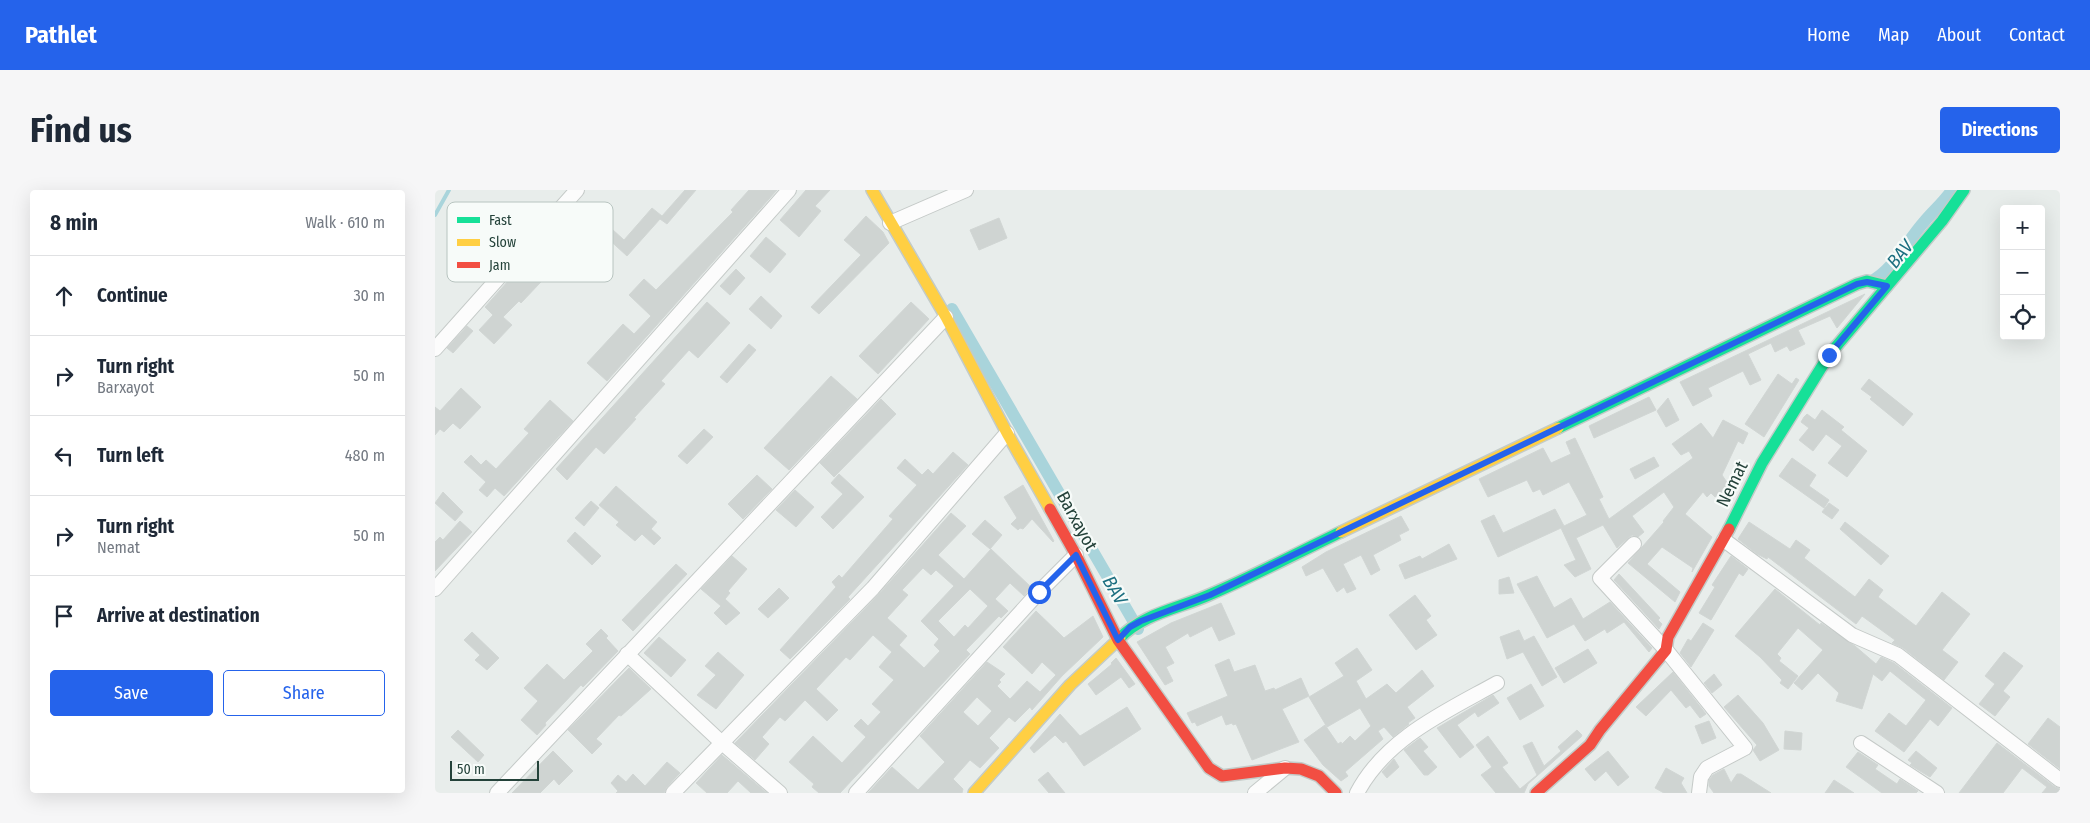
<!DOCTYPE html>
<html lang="en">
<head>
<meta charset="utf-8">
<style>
	:root { --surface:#fff; --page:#f6f6f7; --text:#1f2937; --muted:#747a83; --line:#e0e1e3; --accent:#2563eb }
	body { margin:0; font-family:"Fira Sans Condensed",sans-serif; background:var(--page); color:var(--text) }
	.controls { position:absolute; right:15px; top:15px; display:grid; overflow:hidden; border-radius:5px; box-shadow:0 5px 20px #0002 }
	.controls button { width:45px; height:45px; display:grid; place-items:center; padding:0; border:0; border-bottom:1px solid var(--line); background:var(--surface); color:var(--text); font:25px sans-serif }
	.scale { position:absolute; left:15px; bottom:12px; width:89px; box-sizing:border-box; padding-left:5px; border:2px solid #24423a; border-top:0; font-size:14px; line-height:18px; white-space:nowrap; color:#24423a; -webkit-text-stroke:4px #f7fbf9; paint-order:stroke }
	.stop { position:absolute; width:15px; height:15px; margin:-11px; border:4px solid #2563eb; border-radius:50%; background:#fff }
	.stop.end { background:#2563eb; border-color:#fff; box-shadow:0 1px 5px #0008 }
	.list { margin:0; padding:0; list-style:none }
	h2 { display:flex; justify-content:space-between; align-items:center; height:65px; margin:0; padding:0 20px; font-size:21px }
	h2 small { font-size:16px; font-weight:400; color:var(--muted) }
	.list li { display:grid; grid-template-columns:32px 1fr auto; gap:15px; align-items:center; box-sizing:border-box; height:80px; padding:0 20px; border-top:1px solid var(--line) }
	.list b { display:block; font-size:19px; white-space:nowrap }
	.list p { margin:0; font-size:16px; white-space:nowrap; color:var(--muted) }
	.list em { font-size:16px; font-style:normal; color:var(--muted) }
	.actions { display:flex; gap:10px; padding:15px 20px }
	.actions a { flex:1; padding:11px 0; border:1px solid var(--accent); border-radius:5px; text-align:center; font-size:18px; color:var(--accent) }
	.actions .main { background:var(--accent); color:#fff }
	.icon { flex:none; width:28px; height:28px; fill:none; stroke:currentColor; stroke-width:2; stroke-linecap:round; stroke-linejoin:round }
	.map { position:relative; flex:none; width:1625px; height:603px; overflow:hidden; border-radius:5px }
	header { display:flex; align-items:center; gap:30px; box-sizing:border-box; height:70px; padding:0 25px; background:var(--accent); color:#fff }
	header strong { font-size:24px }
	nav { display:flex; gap:28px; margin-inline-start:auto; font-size:18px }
	.intro { display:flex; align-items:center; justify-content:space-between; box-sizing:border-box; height:120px; padding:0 30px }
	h1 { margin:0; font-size:35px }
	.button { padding:12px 22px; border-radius:5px; background:var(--accent); color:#fff; font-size:18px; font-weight:700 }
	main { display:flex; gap:30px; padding:0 30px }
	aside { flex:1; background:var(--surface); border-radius:5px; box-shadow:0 5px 20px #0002 }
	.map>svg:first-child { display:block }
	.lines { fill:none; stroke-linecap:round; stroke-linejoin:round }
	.stream { stroke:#a9d4db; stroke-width:4 }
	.canal { stroke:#a9d4db; stroke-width:12 }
	.building { fill:#cfd4d2; stroke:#d1d6d4; fill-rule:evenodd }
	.street-casing { stroke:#c5cac8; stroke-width:16 }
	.fast-casing { stroke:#c3cbc8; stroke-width:14 }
	.slow-casing { stroke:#c3cbc8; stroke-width:14 }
	.jam-casing { stroke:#c3cbc8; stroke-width:14 }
	.street { stroke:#fcfcfc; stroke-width:14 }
	.fast { stroke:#16e098; stroke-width:11 }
	.slow { stroke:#ffcf43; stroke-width:11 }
	.jam { stroke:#f24e42; stroke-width:11 }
	.route { stroke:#2563eb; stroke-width:6 }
	.labels { text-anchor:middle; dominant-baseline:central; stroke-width:4.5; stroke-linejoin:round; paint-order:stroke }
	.street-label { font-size:18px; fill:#24423a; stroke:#f7fbf9 }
	.water-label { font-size:19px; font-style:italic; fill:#1c6f80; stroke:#f7fbf9 }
	.key { fill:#f7fbf9; stroke:#b8c4c0; stroke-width:1 }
	.key-label { font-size:14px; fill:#24423a }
</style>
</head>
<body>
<header>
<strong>Pathlet</strong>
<nav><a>Home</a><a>Map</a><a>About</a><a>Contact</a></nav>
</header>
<div class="intro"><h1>Find us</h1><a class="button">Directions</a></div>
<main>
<aside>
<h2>8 min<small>Walk · 610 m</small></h2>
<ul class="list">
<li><svg class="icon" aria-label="ahead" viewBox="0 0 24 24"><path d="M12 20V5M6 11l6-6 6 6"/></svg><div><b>Continue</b></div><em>30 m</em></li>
<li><svg class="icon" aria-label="right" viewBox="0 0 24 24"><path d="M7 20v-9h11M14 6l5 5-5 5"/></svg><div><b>Turn right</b><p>Barxayot</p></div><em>50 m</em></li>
<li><svg class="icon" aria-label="left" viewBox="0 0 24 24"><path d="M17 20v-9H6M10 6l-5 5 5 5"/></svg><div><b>Turn left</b></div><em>480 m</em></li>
<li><svg class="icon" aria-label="right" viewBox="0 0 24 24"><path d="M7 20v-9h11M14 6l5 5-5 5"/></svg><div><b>Turn right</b><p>Nemat</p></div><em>50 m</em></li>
<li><svg class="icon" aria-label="arrive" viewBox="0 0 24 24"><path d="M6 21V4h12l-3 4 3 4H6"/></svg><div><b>Arrive at destination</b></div></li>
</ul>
<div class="actions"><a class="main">Save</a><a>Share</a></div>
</aside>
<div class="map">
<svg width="1625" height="603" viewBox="0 0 1625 603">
	<rect width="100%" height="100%" fill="#e8edeb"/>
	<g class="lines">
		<polyline class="stream" points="0,25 14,0"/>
		<g class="canal">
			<path d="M1435 92C1459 80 1471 52 1489 32 1498 21 1509 12 1517 0"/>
			<polyline points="517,119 703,439"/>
		</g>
	</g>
	<g class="building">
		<polygon points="250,0 261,0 232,34 225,29 192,66 147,25 154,18 189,50 217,18 227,26"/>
		<polygon points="314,0 342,0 172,191 152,173 188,134 199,144 216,126 194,105 209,89 221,100 298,22 296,20"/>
		<polygon points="371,0 395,0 380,16 386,21 364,47 345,30"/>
		<polygon points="431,26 448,42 454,53 384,124 376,117 426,65 409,50"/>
		<polygon points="564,28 572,48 544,60 535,40"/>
		<polygon points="331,47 351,64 335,83 315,66"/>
		<polygon points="103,57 122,75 86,113 84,111 68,127 77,135 59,154 44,140 58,125 50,117"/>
		<polygon points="301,79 310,88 295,105 285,96"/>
		<polygon points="1430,104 1402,138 1395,126 1363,140 1370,154 1355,161 1352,156 1340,162 1336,153 1313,164 1326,190 1315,195 1308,181 1273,198 1277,206 1258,216 1245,192"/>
		<polygon points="326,106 347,126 336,139 314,119"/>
		<polygon points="272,112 295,133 263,168 254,160 226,191 230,194 199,228 201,229 169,264 161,257 132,290 121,279"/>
		<polygon points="476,112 494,129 443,184 424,166"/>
		<polygon points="32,136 38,141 18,163 12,158"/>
		<polygon points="314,154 321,160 292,193 285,187"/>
		<polygon points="1343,184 1357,194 1361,188 1364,190 1329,247 1310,234"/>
		<polygon points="396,186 422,209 354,280 329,258"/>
		<polygon points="1434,189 1478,224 1468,236 1435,209 1437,207 1426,199"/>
		<polygon points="26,198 46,217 25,239 18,233 9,242 5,239 0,245 0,217 5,221"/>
		<polygon points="1214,207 1221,220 1159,248 1154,236"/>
		<polygon points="1233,208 1244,230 1231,237 1222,221"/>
		<polygon points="446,209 461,224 399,287 385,273"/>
		<polygon points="115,210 138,231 69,306 60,298 52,307 44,300 51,292 29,272 36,265 46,275 51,270 61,279 94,243 89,239"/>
		<polygon points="1387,220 1409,237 1406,240 1432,261 1412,287 1393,273 1407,256 1391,244 1378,261 1364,250 1374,238 1366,232 1369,227 1372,224 1380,230"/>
		<polygon points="1288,230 1313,243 1308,254 1303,251 1287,285 1299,303 1293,314 1285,303 1280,307 1276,303 1272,307 1268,302 1250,324 1277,347 1257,382 1258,378 1227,357 1212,374 1245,402 1240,412 1193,373 1229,332 1228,331 1239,317 1229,302 1197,326 1209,342 1203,347 1197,345 1193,348 1182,358 1168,335 1141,348 1156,379 1140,387 1129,375 1141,370 1126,338 1063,367 1046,331 1059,325 1068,343 1120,319 1129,336 1152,325 1134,292 1108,305 1105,299 1098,302 1092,290 1053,307 1044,289 1108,258 1116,273 1136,264 1131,252 1140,248 1168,307 1164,309 1174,329 1258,268 1254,261 1246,265 1237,254 1266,233 1278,248"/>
		<polygon points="269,239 278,247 252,274 243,266"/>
		<polygon points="518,262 533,275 413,407 415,409 355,469 345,460 401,397 397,392 404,385 407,388 458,329 454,326 482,295 462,278 470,269 487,285 493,279 498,284"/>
		<polygon points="1219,267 1224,276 1200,289 1195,279"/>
		<polygon points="1357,268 1381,285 1374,296 1394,310 1389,318 1344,286"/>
		<polygon points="404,284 429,307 398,339 386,327 408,304 396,293"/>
		<polygon points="322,285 337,299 308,329 293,314"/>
		<polygon points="588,295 619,351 618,352 597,329 588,339 585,338 583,340 576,334 582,328 569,307"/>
		<polygon points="181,296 222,332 216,339 226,348 219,355 207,344 200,351 181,335 184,332 164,315"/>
		<polygon points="360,300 379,317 361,337 341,320"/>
		<polygon points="8,302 28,322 20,331 0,313"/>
		<polygon points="156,311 164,318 149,336 140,328"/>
		<polygon points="1394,313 1404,320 1397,329 1387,322"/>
		<path d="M516 323 531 336 503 365 529 389 556 359 596 397 589 406 575 393 560 409 573 421 566 428 564 426 531 460 535 464 405 603H384L377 597 379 594 354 572 378 546 407 573 431 547 419 536 426 529 433 536 446 522 437 514 459 490 444 477 457 462 438 445 415 470 411 467 381 499 403 520 392 531 370 510 350 531 345 527 327 547 334 554 320 570 300 553 444 404ZM488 378 496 385 501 380 519 396 486 431 504 449 499 455 505 461 489 478 464 455 472 446 452 428 473 405 467 400ZM535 399 553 416 533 438 530 435 519 447 503 431Z"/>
		<polygon points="966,326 974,340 964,345 966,350 938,365 945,380 936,385 926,365 908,374 921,399 912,403 909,397 902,402 888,378 871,386 867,377 891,362"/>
		<polygon points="550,330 567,345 555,359 537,344"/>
		<polygon points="25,331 37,342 0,381 0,352 5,347 8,350"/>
		<polygon points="1314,332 1355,359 1361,350 1375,360 1369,368 1420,407 1434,389 1448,400 1443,407 1481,436 1507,402 1535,424 1507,460 1523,472 1509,490 1468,458 1457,453 1460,450 1427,426 1421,434 1333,367 1332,369 1322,364 1303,349"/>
		<polygon points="1410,332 1454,366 1446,375 1405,339"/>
		<polygon points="140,342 166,366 157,375 132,351"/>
		<polygon points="1014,354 1022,369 970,389 964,375 985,366 987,369"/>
		<polygon points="297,366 312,379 293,401 295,403 290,409 305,423 291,435 279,423 286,416 266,399"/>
		<polygon points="1296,366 1313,379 1308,386 1304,383 1276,430 1264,423 1280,397 1277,395"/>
		<polygon points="241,374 252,384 198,441 187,430"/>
		<polygon points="1184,384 1225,428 1223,430 1227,434 1224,439 1179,390"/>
		<polygon points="1102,386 1119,418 1136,408 1148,429 1175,412 1217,458 1214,462 1189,432 1172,443 1170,439 1150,451 1139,434 1112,448 1082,394"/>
		<polygon points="1074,387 1079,403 1064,404 1064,390"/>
		<polygon points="344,398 354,408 333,428 323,419"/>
		<polygon points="1340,399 1385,435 1386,433 1420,456 1441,474 1446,467 1459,473 1517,518 1503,536 1495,529 1469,562 1440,541 1454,523 1471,536 1491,510 1455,481 1447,491 1438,484 1427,519 1401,511 1404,503 1383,483 1367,500 1359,493 1388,460 1363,438 1342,464 1346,468 1344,471 1363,486 1353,499 1345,493 1347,490 1325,467 1300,446"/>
		<polygon points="980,405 996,426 991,430 1002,445 981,460 954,425"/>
		<polygon points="786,413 800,444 784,451 777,436 755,447 753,443 730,457 739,473 731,477 738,491 730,495 702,452 736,433"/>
		<path d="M601 421 629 448 658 426 668 447 627 486 597 520 595 517 580 532 574 527 554 548 564 558 545 578 535 570 518 589 528 599 527 603H433L457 577 483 600 510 572 485 546 552 472 570 484 564 490 566 492 562 496 575 509 592 491 605 502 621 485 607 472 597 484 568 457ZM542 507 557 521 543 536 528 522Z"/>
		<polygon points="1268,433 1279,440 1256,477 1245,463 1253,449 1256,451"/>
		<polygon points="166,439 173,446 171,448 183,461 148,497 146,495 110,533 111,535 102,545 86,530 103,511 89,498 112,474 129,490 158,461 151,454"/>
		<polygon points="1084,440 1089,451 1099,446 1122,487 1107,496 1088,462 1072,469 1065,447"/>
		<polygon points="37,442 64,468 52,480 40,470 45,465 29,450"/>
		<polygon points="224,447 251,470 236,487 209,463"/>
		<polygon points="922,458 937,480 921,491 931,509 952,494 961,503 987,480 999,496 972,517 980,528 973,533 974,534 958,547 949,537 943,541 948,549 910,582 913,586 906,591 888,575 869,550 890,535 903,554 906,552 907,554 915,546 920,551 936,536 925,518 892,537 874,507 909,486 900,473"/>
		<polygon points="1153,459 1162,473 1129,493 1120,478"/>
		<polygon points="283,462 309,485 281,519 262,505 281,485 270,476"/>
		<polygon points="1569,462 1588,476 1568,501 1575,507 1560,526 1544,514 1560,494 1550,486"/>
		<polygon points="681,468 700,494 694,498 686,487 661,505 653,494 677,474 676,473"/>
		<polygon points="794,469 799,482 820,475 830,501 839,498 840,500 866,488 874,506 847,519 864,552 817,570 801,534 798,535 797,533 791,535 787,525 762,536 760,532 757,533 752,523 793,506 780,475"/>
		<polygon points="194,478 216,499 186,526 184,525 161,549 167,554 157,564 133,540"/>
		<polygon points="1238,482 1271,524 1265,528 1255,515 1251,518 1236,500 1211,526 1201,517"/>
		<polygon points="1279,484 1287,495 1277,503 1269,493"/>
		<polygon points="1096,494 1109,516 1085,530 1072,508"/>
		<polygon points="1058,505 1064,513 1043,527 1040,522 1022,535 1039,557 1025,568 1002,538"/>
		<polygon points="1303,505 1328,533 1344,560 1325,571 1318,560 1322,555 1289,517"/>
		<polygon points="692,517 706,539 649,576 631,551 628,553 620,545 599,563 595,558 625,524 645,546"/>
		<polygon points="1613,528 1625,537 1625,579 1593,554"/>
		<polygon points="1274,531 1281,548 1267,554 1260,536"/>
		<polygon points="23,540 49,565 43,572 16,547"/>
		<polygon points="1142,540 1147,545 1146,547 1093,594 1089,603 1061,603 1046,585 1057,577 1041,555 1053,546 1073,573 1067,577 1085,599 1102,585 1088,556 1097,552 1109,576 1126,561 1123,557"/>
		<polygon points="1350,541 1367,543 1366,560 1349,559"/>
		<polygon points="985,548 993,557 988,561 1002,577 993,585 989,585 969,560"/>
		<polygon points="1562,553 1620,597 1625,599 1622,603 1607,603 1612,597 1587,578 1568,603 1524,603"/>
		<polygon points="118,561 138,581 124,595 119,589 105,603 77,603"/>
		<polygon points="1173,561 1194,587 1183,596 1171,581 1160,591 1150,579"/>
		<polygon points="1481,561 1502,578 1495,587 1475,575 1477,573 1473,570"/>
		<polygon points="1423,562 1443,575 1440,579 1462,594 1465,589 1483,601 1481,603 1447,603 1411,577"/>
		<polygon points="287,565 332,603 316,603 303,591 292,603 272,603 261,593"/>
		<polygon points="959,569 964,577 952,588 947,582"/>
		<polygon points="232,572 245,583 232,597 229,603 181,603 183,601 176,593 183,585 191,592 198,584 210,596"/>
		<polygon points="1231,578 1249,588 1246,593 1252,603 1229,603 1220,598"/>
		<polygon points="1289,579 1296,593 1302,584 1306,584 1336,603 1279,603 1274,596 1274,590 1278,585"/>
		<polygon points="613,582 630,603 614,603 603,590"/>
		<polygon points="1399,590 1419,603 1390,603"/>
	</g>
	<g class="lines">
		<g class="street-casing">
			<g id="street">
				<polyline points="455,33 531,0"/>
				<polyline points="0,159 142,0"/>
				<polyline points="1289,350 1417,445 1463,465 1625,590"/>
				<polyline points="1199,354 1165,388 1231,460 1310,558 1272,578 1266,587 1264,603"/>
				<polyline points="0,399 354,0"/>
				<polyline points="192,464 286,552 345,603"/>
				<polyline points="1426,553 1502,603"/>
				<polyline points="62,603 511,127"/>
				<polyline points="238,603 438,398 572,243"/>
				<polyline points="421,603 604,402 641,365"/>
				<polyline points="820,603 850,578"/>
				<path d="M922 603C951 548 1010 522 1062 493"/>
			</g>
		</g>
		<g class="fast-casing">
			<g id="fast">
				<polyline points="1123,238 1422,94 1432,91 1452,96"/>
				<polyline points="1294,339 1327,273 1394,165 1507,31 1529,0"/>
				<path d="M685 448C707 424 745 418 774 405 819 386 862 363 906 342"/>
			</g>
		</g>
		<g class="slow-casing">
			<g id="slow">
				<polyline points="437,0 511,127 572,243 615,319"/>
				<polyline points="906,342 1123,238"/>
				<polyline points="539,603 635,495 685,448"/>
			</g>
		</g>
		<g class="jam-casing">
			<g id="jam">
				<polyline points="615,319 641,365 683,450 774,578 787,586 850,578 866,579 884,586 901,603"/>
				<polyline points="1101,603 1155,555 1165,540 1231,460 1233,447 1294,339"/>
			</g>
		</g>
		<use href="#street" class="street"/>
		<use href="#fast" class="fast"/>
		<use href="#slow" class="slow"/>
		<use href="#jam" class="jam"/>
	</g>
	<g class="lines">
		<polyline class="route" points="604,402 641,365 683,450 695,437 706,431 775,405 1422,94 1432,92 1452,96 1394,165"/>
	</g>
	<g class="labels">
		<g class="street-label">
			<text transform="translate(1297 294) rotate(-64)">Nemat</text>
			<text transform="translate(642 331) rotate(61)">Barxayot</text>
		</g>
		<g class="water-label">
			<text transform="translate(1465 64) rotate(-51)">BAV</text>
			<text transform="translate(680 400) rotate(60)">BAV</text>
		</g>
	</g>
	<rect x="12" y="12" width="166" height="80" rx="8" class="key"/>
	<rect x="22" y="27" width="23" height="6" fill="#16e098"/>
	<rect x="22" y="49" width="23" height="7" fill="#ffcf43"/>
	<rect x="22" y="72" width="23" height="6" fill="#f24e42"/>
	<g class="key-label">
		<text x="54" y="35">Fast</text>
		<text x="54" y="57">Slow</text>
		<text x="54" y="80">Jam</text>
	</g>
</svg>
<div class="controls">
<button>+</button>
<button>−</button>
<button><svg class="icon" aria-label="locate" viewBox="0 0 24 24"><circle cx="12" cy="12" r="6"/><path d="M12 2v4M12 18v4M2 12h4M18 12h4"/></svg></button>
</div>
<div class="scale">50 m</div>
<div class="stop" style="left:604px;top:402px"></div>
<div class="stop end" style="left:1394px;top:165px"></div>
</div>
</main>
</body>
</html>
